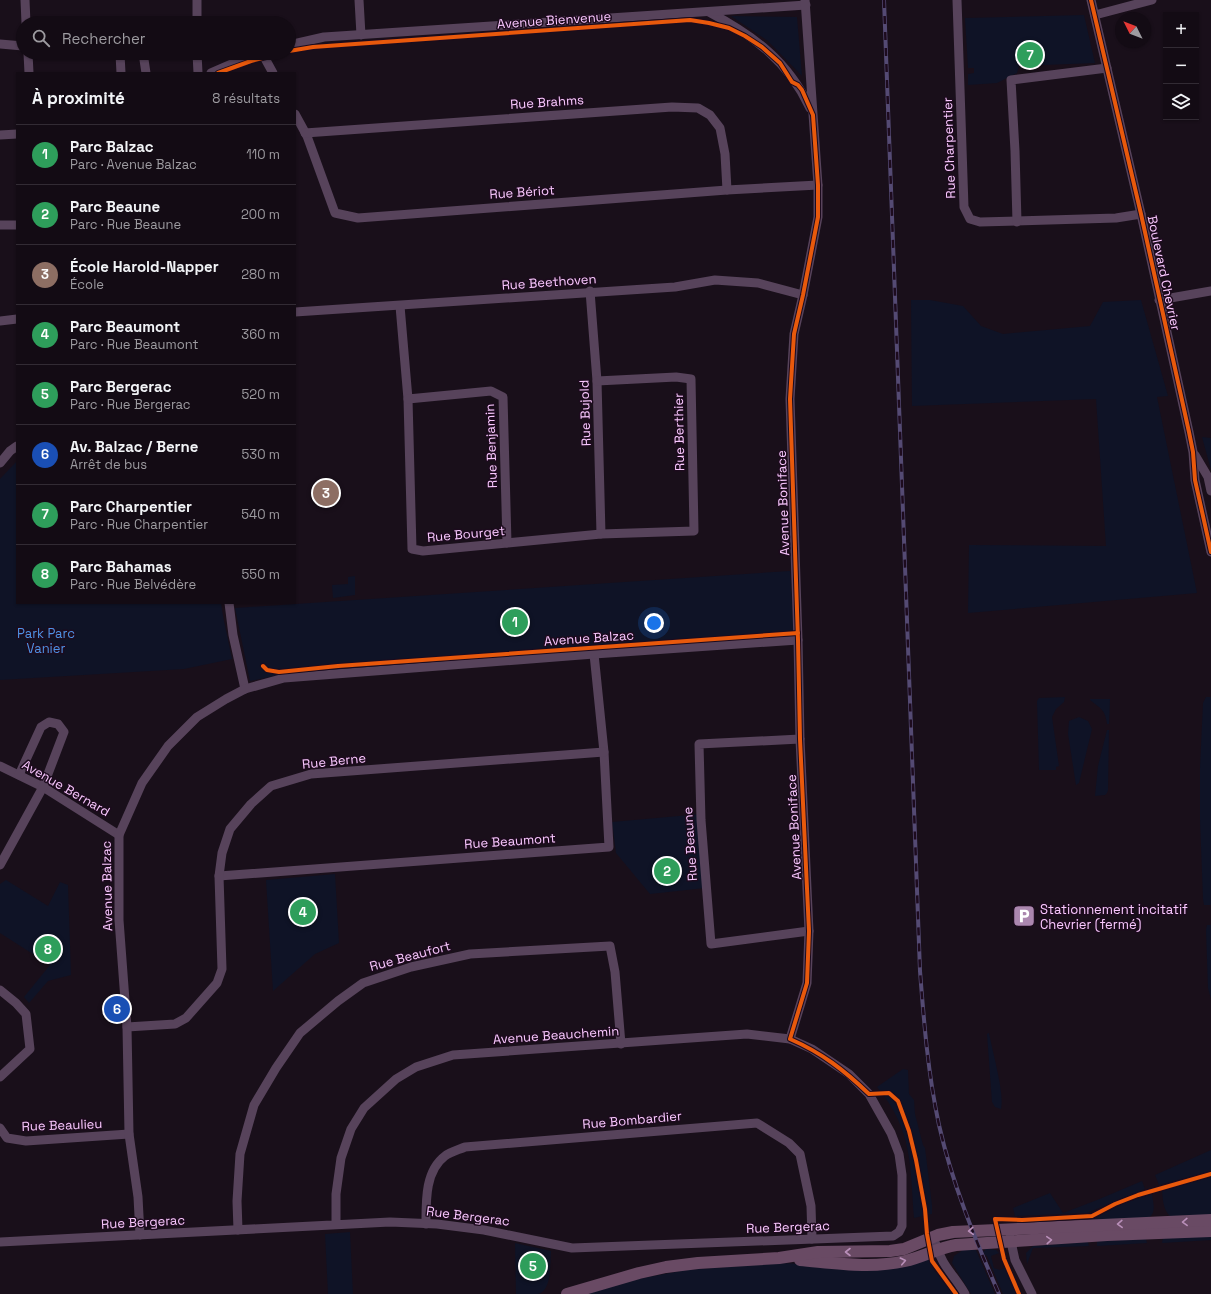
<!DOCTYPE html>
<html lang="fr">
<head>
<meta charset="utf-8">
<style>
	:root { --surface:#130b14; --page:#1c141d; --text:#f1f3f6; --muted:#9d9ba0; --line:#322b34; --accent:#ab87af }
	body { margin:0; font-family:"Space Grotesk",sans-serif; background:var(--page); color:var(--text) }
	.controls { position:absolute; right:12px; top:12px; display:grid; overflow:hidden; border-radius:0px; box-shadow:0 1px 3px #0004 }
	.controls button { width:36px; height:36px; display:grid; place-items:center; padding:0; border:0; border-bottom:1px solid var(--line); background:var(--surface); color:var(--text); font:20px sans-serif }
	.compass { position:absolute; left:1115px; top:12px; width:36px; height:36px; border-radius:50%; background:var(--surface); box-shadow:0 1px 3px #0004; rotate:312deg }
	.you { position:absolute; left:654px; top:623px; width:14px; height:14px; margin:-10px; border:3px solid #fff; border-radius:50%; background:#1a73e8; box-shadow:0 0 0 6px #1a73e833 }
	.badge { display:grid; place-items:center; width:26px; height:26px; border-radius:50%; background:var(--accent); color:#fff; font-size:13px; font-weight:700 }
	.pin { position:absolute; translate:-50% -50%; border:2px solid #fff; box-shadow:0 1px 4px #0006 }
	.list { margin:0; padding:0; list-style:none }
	h2 { display:flex; justify-content:space-between; align-items:center; height:52px; margin:0; padding:0 16px; font-size:17px }
	h2 small { font-size:13px; font-weight:400; color:var(--muted) }
	.list li { display:grid; grid-template-columns:26px 1fr auto; gap:12px; align-items:center; box-sizing:border-box; height:60px; padding:0 16px; border-top:1px solid var(--line) }
	.list b { display:block; font-size:15px; white-space:nowrap }
	.list p { margin:0; font-size:13px; white-space:nowrap; color:var(--muted) }
	.list em { font-size:13px; font-style:normal; color:var(--muted) }
	.icon { flex:none; width:22px; height:22px; fill:none; stroke:currentColor; stroke-width:2; stroke-linecap:round; stroke-linejoin:round }
	.map { position:relative; flex:none; width:1211px; height:1294px; overflow:hidden }
	.search { position:absolute; background:var(--surface); box-shadow:0 1px 3px #0004; left:16px; top:16px; width:280px; height:44px; display:flex; align-items:center; gap:10px; box-sizing:border-box; padding:0 14px; border-radius:22px; color:var(--muted); font-size:15px }
	.panel { position:absolute; background:var(--surface); box-shadow:0 1px 3px #0004; left:16px; top:72px; width:280px; height:532px; border-radius:0px }
	.map>svg:first-child { display:block }
	.green { fill:#0f1326 }
	.lines { fill:none; stroke-linecap:round; stroke-linejoin:round }
	.minor { stroke:#57435b; stroke-width:9 }
	.major { stroke:#694a64; stroke-width:12 }
	.rail-casing { stroke:#544a73; stroke-width:4 }
	.rail { stroke:#1d0b1e; stroke-width:2.5; stroke-dasharray:8; stroke-linecap:butt }
	.cycleway-casing { stroke:#1d0b1e; stroke-width:6 }
	.cycleway { stroke:#e8590c; stroke-width:4 }
	.oneway { stroke:#b98fb9 }
	.labels { text-anchor:middle; dominant-baseline:central; stroke-width:3; stroke-linejoin:round; paint-order:stroke }
	.street-label { font-size:13px; fill:#fac8ff; stroke:#1d0b1e }
	.park-label { font-size:13px; fill:#4e92e5; stroke:#1d0b1e }
	.poi-label { font-size:13px; fill:#fac8ff; stroke:#1d0b1e; text-anchor:start }
</style>
</head>
<body>
<div class="map">
<svg width="1211" height="1294" viewBox="0 0 1211 1294">
	<rect width="100%" height="100%" fill="#190f1a"/>
	<g class="green">
		<polygon points="1084,15 1095,63 1019,66 1017,73 997,83 968,85 968,74 974,73 974,68 968,68 965,18"/>
		<polygon points="731,16 797,17 802,76 768,41"/>
		<polygon points="911,300 930,300 963,306 981,326 1003,334 1090,326 1103,302 1141,300 1168,396 1157,397 1197,593 968,613 969,545 1106,546 1096,399 912,406"/>
		<polygon points="1202,437 1211,438 1211,470"/>
		<polygon points="17,461 17,603 221,603 223,616 232,659 184,669 0,680 0,479"/>
		<polygon points="790,571 794,636 279,675 250,681 235,608"/>
		<polygon points="355,576 355,595 333,598 332,585 348,584 348,577"/>
		<polygon points="1065,697 1064,702 1056,709 1052,717 1059,766 1056,767 1056,770 1039,770 1037,701 1039,698"/>
		<polygon points="1206,697 1211,697 1211,905 1204,905 1203,899 1200,820 1200,768 1203,703"/>
		<path d="M1090 699H1110L1109 724H1107C1105 709 1101 709 1090 700Z"/>
		<polygon points="1079,717 1088,721 1092,729 1079,783 1076,785 1068,734 1069,721"/>
		<polygon points="1107,730 1109,730 1108,790 1107,793 1105,795 1095,796 1098,766"/>
		<polygon points="701,814 705,888 650,894 616,853 612,822"/>
		<polygon points="335,874 339,943 315,954 273,991 266,880"/>
		<polygon points="6,880 48,906 60,882 68,885 71,975 48,981 29,1003 24,997 50,965 0,933 0,884"/>
		<polygon points="1207,925 1211,925 1211,999 1208,988 1206,930"/>
		<path d="M989 1033C992 1050 1005 1095 1001 1109L995 1107 992 1102 987 1034Z"/>
		<path d="M903 1069 908 1070 909 1094 914 1100 915 1114 923 1145 925 1148 932 1205V1214L914 1218C910 1166 913 1130 877 1087Z"/>
		<polygon points="1211,1150 1211,1171 1159,1185 1155,1175"/>
		<path d="M1211 1177V1215L1170 1216C1163 1210 1163 1200 1162 1191Z"/>
		<polygon points="1142,1181 1145,1189 1087,1213 1015,1216 1013,1208 1050,1193 1063,1213 1097,1200"/>
		<path d="M1152 1194C1153 1203 1157 1213 1148 1218L1091 1220 1122 1204Z"/>
		<polygon points="350,1232 353,1294 328,1294 325,1234"/>
		<polygon points="1211,1236 1211,1240 1162,1243 1163,1238"/>
		<polygon points="1146,1239 1147,1243 1097,1246 1097,1241"/>
		<polygon points="1088,1242 1089,1246 1033,1248 1027,1264 1026,1253 1033,1246"/>
		<path d="M515 1243 551 1251C550 1263 552 1291 538 1294 531 1294 522 1294 516 1294Z"/>
		<polygon points="985,1248 996,1250 999,1253 991,1256 994,1268 1000,1270 1005,1268 1017,1294 1003,1294 987,1256 985,1255 983,1251 985,1251"/>
		<polygon points="963,1250 976,1250 995,1294 971,1294 952,1263 954,1256"/>
		<polygon points="926,1259 929,1260 934,1270 953,1294 587,1294 632,1280 686,1270 780,1263 803,1264"/>
	</g>
	<g class="lines">
		<g class="minor">
			<polyline points="25,0 26,23"/>
			<polyline points="359,0 361,35"/>
			<polyline points="957,0 964,207 970,219 980,222 1116,218 1141,214"/>
			<polyline points="1091,0 1141,214 1189,432 1193,452 1195,480 1211,552"/>
			<path d="M709 12C754 36 788 61 810 108"/>
			<polyline points="1095,15 1152,0"/>
			<polyline points="197,23 197,0"/>
			<polyline points="0,44 23,46"/>
			<polyline points="289,45 324,37 806,5"/>
			<polyline points="28,53 29,73"/>
			<polyline points="143,53 146,73"/>
			<polyline points="197,53 198,73"/>
			<polyline points="262,53 273,73"/>
			<polyline points="121,73 120,54 121,53"/>
			<polyline points="211,73 257,53"/>
			<polyline points="295,114 307,136 335,213 358,218 727,190 818,185"/>
			<polyline points="305,133 672,107 698,108 710,115 720,128 725,154 727,190"/>
			<polyline points="0,135 17,134"/>
			<polyline points="1017,222 1015,151 1011,80 1107,68"/>
			<polyline points="0,225 17,225"/>
			<polyline points="590,291 597,381 601,534"/>
			<polyline points="1159,300 1211,291"/>
			<polyline points="400,306 408,399 412,549 423,551 601,534 694,531 691,379 676,377 597,381"/>
			<polyline points="295,312 675,287 715,280 758,283 803,295"/>
			<polyline points="0,321 17,319"/>
			<polyline points="408,399 491,391 503,397 507,543"/>
			<polyline points="1195,455 1208,477 1211,491"/>
			<polyline points="0,463 10,451 17,446"/>
			<polyline points="229,603 233,635 245,689"/>
			<polyline points="800,739 699,744 701,820 711,944 809,931"/>
			<polyline points="0,766 43,787 119,835"/>
			<polyline points="0,865 43,787 64,732 58,724 49,722 41,727 19,775"/>
			<polyline points="219,876 609,847 604,752 594,654"/>
			<polyline points="0,990 16,1003 26,1014 30,1049 0,1077"/>
			<polyline points="127,1027 175,1024 186,1018 217,983 222,969 219,876 222,853 230,829 251,804 271,786 311,774 604,752"/>
			<polyline points="790,1039 807,983 809,931 800,739 798,640 790,399 794,334 803,295 818,217 818,185 805,0"/>
			<polyline points="0,1128 7,1138 26,1141 129,1134"/>
			<path d="M426 1224C426 1201 425 1171 445 1156 450 1152 458 1150 465 1147L757 1123 789 1143 800 1154 811 1206 812 1239"/>
			<polyline points="238,1230 237,1201 240,1154 254,1105 276,1068 300,1033 338,1001 363,983 411,967 470,954 610,946 615,972 621,1044"/>
			<polyline points="140,1235 138,1197 129,1134 127,1027 119,920 119,835 142,783 168,746 197,717 226,699 245,689 284,678 594,654 798,640"/>
			<polyline points="1010,1237 1015,1260 1032,1294"/>
			<polyline points="0,1242 390,1222 437,1224 484,1230 572,1248 893,1236 899,1232 902,1226 902,1175 899,1154 891,1133 869,1094 849,1074 812,1049 790,1039 747,1034 453,1055 416,1067 396,1079 364,1108 351,1129 341,1158 336,1194 336,1224"/>
			<path d="M936 1244C941 1265 955 1276 965 1294"/>
		</g>
		<g class="major">
			<path d="M800 1260C835 1263 871 1269 905 1261 923 1257 938 1248 956 1245L1107 1235 1211 1231"/>
			<polyline points="567,1294 639,1273 666,1267 698,1263 779,1258 818,1252 890,1251 904,1249 938,1235 953,1232 1211,1220"/>
		</g>
		<g class="rail-casing">
			<path id="rail" d="M884 0 920 971C924 1023 928 1074 939 1125 952 1183 975 1239 999 1294"/>
		</g>
		<use href="#rail" class="rail"/>
		<g class="cycleway-casing">
			<g id="cycleway">
				<polyline points="1091,0 1141,214 1189,432 1193,452 1195,480 1211,552"/>
				<path d="M289 51 313 47 341 45 690 20 709 23 729 28 745 36 762 47 780 63 792 82 798 85 802 90 813 115 818 185V217L803 295 794 334 790 399 798 640 800 739 809 931 807 983 790 1039C822 1053 844 1070 869 1094L889 1093 898 1101 909 1131 916 1160 925 1209 927 1234 932 1261 956 1294"/>
				<polyline points="218,73 251,61 282,53"/>
				<polyline points="263,666 267,670 279,672 338,666 798,633"/>
				<polyline points="1019,1294 1004,1259 995,1219 1022,1220 1092,1216 1115,1204 1138,1195 1211,1174"/>
			</g>
		</g>
		<use href="#cycleway" class="cycleway"/>
	</g>
	<defs><path id="oneway-chevron" d="M-2-3.5L2.5 0L-2 3.5" fill="none" stroke-width="1.6" stroke-linecap="round" stroke-linejoin="round"/></defs>
	<g class="oneway">
		<use href="#oneway-chevron" transform="translate(1185 1222) rotate(178)"/>
		<use href="#oneway-chevron" transform="translate(1120 1224) rotate(178)"/>
		<use href="#oneway-chevron" transform="translate(971 1231) rotate(176)"/>
		<use href="#oneway-chevron" transform="translate(1049 1240) rotate(-4)"/>
		<use href="#oneway-chevron" transform="translate(848 1252) rotate(180)"/>
		<use href="#oneway-chevron" transform="translate(903 1261) rotate(-12)"/>
	</g>
	<defs>
		<g id="parking-square" transform="scale(1.15)"><rect x="-9" y="-9" width="18" height="18" rx="4" fill="#ab87af" stroke="#1d0b1e"/><path d="M-3.5-5.5H1a3.5 3.5 0 0 1 0 7H-1V5.5H-3.5ZM-1-3.4V-.6H.8a1.4 1.4 0 0 0 0-2.8Z" fill="#fff"/></g>
	</defs>
	<g fill-rule="evenodd">
		<use href="#parking-square" x="1024" y="916"/>
	</g>
	<g class="labels">
		<g class="street-label">
			<text transform="translate(554 20) rotate(-4)">Avenue Bienvenue</text>
			<text transform="translate(547 102) rotate(-4)">Rue Brahms</text>
			<text transform="translate(949 148) rotate(-92)">Rue Charpentier</text>
			<text transform="translate(522 192) rotate(-4)">Rue Bériot</text>
			<text transform="translate(1164 273) rotate(78)">Boulevard Chevrier</text>
			<text transform="translate(549 282) rotate(-4)">Rue Beethoven</text>
			<text transform="translate(585 413) rotate(-92)">Rue Bujold</text>
			<text transform="translate(679 432) rotate(-91)">Rue Berthier</text>
			<text transform="translate(491 446) rotate(-92)">Rue Benjamin</text>
			<text transform="translate(783 503) rotate(-92)">Avenue Boniface</text>
			<text transform="translate(466 534) rotate(-5)">Rue Bourget</text>
			<text transform="translate(589 638) rotate(-4)">Avenue Balzac</text>
			<text transform="translate(334 761) rotate(-6)">Rue Berne</text>
			<text transform="translate(66 788) rotate(30)">Avenue Bernard</text>
			<text transform="translate(794 827) rotate(-93)">Avenue Boniface</text>
			<text transform="translate(510 841) rotate(-4)">Rue Beaumont</text>
			<text transform="translate(690 844) rotate(-94)">Rue Beaune</text>
			<text transform="translate(107 886) rotate(-91)">Avenue Balzac</text>
			<text transform="translate(410 956) rotate(-15)">Rue Beaufort</text>
			<text transform="translate(556 1035) rotate(-4)">Avenue Beauchemin</text>
			<text transform="translate(632 1120) rotate(-5)">Rue Bombardier</text>
			<text transform="translate(62 1125) rotate(-2)">Rue Beaulieu</text>
			<text transform="translate(468 1216) rotate(7)">Rue Bergerac</text>
			<text transform="translate(143 1222) rotate(-3)">Rue Bergerac</text>
			<text transform="translate(788 1227) rotate(-2)">Rue Bergerac</text>
		</g>
		<g class="park-label">
			<text x="46" y="633">Park Parc<tspan x="46" dy="15">Vanier</tspan></text>
		</g>
		<g class="poi-label">
			<text x="1040" y="909">Stationnement incitatif<tspan x="1040" dy="15">Chevrier (fermé)</tspan></text>
		</g>
	</g>
</svg>
<div class="controls">
<button>+</button>
<button>−</button>
<button><svg class="icon" aria-label="layers" viewBox="0 0 24 24"><path d="M12 4l9 5-9 5-9-5zM3 14l9 5 9-5"/></svg></button>
</div>
<svg class="compass" viewBox="-18 -18 36 36"><path d="M0-13l5 13h-10z" fill="#e53935"/><path d="M0 13l5-13h-10z" fill="#9d9ba0"/></svg>
<div class="you"></div>
<div class="pin badge" style="left:515px;top:622px;background:#2e9e5b">1</div>
<div class="pin badge" style="left:667px;top:871px;background:#2e9e5b">2</div>
<div class="pin badge" style="left:326px;top:493px;background:#8d6e63">3</div>
<div class="pin badge" style="left:303px;top:912px;background:#2e9e5b">4</div>
<div class="pin badge" style="left:533px;top:1266px;background:#2e9e5b">5</div>
<div class="pin badge" style="left:117px;top:1009px;background:#1a4fb4">6</div>
<div class="pin badge" style="left:1030px;top:55px;background:#2e9e5b">7</div>
<div class="pin badge" style="left:48px;top:949px;background:#2e9e5b">8</div>
<div class="search"><svg class="icon" aria-label="search" viewBox="0 0 24 24"><circle cx="10" cy="10" r="6"/><path d="M15 15l6 6"/></svg>Rechercher</div>
<section class="panel">
<h2>À proximité<small>8 résultats</small></h2>
<ul class="list">
<li><span class="badge" style="background:#2e9e5b">1</span><div><b>Parc Balzac</b><p>Parc · Avenue Balzac</p></div><em>110 m</em></li>
<li><span class="badge" style="background:#2e9e5b">2</span><div><b>Parc Beaune</b><p>Parc · Rue Beaune</p></div><em>200 m</em></li>
<li><span class="badge" style="background:#8d6e63">3</span><div><b>École Harold-Napper</b><p>École</p></div><em>280 m</em></li>
<li><span class="badge" style="background:#2e9e5b">4</span><div><b>Parc Beaumont</b><p>Parc · Rue Beaumont</p></div><em>360 m</em></li>
<li><span class="badge" style="background:#2e9e5b">5</span><div><b>Parc Bergerac</b><p>Parc · Rue Bergerac</p></div><em>520 m</em></li>
<li><span class="badge" style="background:#1a4fb4">6</span><div><b>Av. Balzac / Berne</b><p>Arrêt de bus</p></div><em>530 m</em></li>
<li><span class="badge" style="background:#2e9e5b">7</span><div><b>Parc Charpentier</b><p>Parc · Rue Charpentier</p></div><em>540 m</em></li>
<li><span class="badge" style="background:#2e9e5b">8</span><div><b>Parc Bahamas</b><p>Parc · Rue Belvédère</p></div><em>550 m</em></li>
</ul>
</section>
</div>
</body>
</html>
